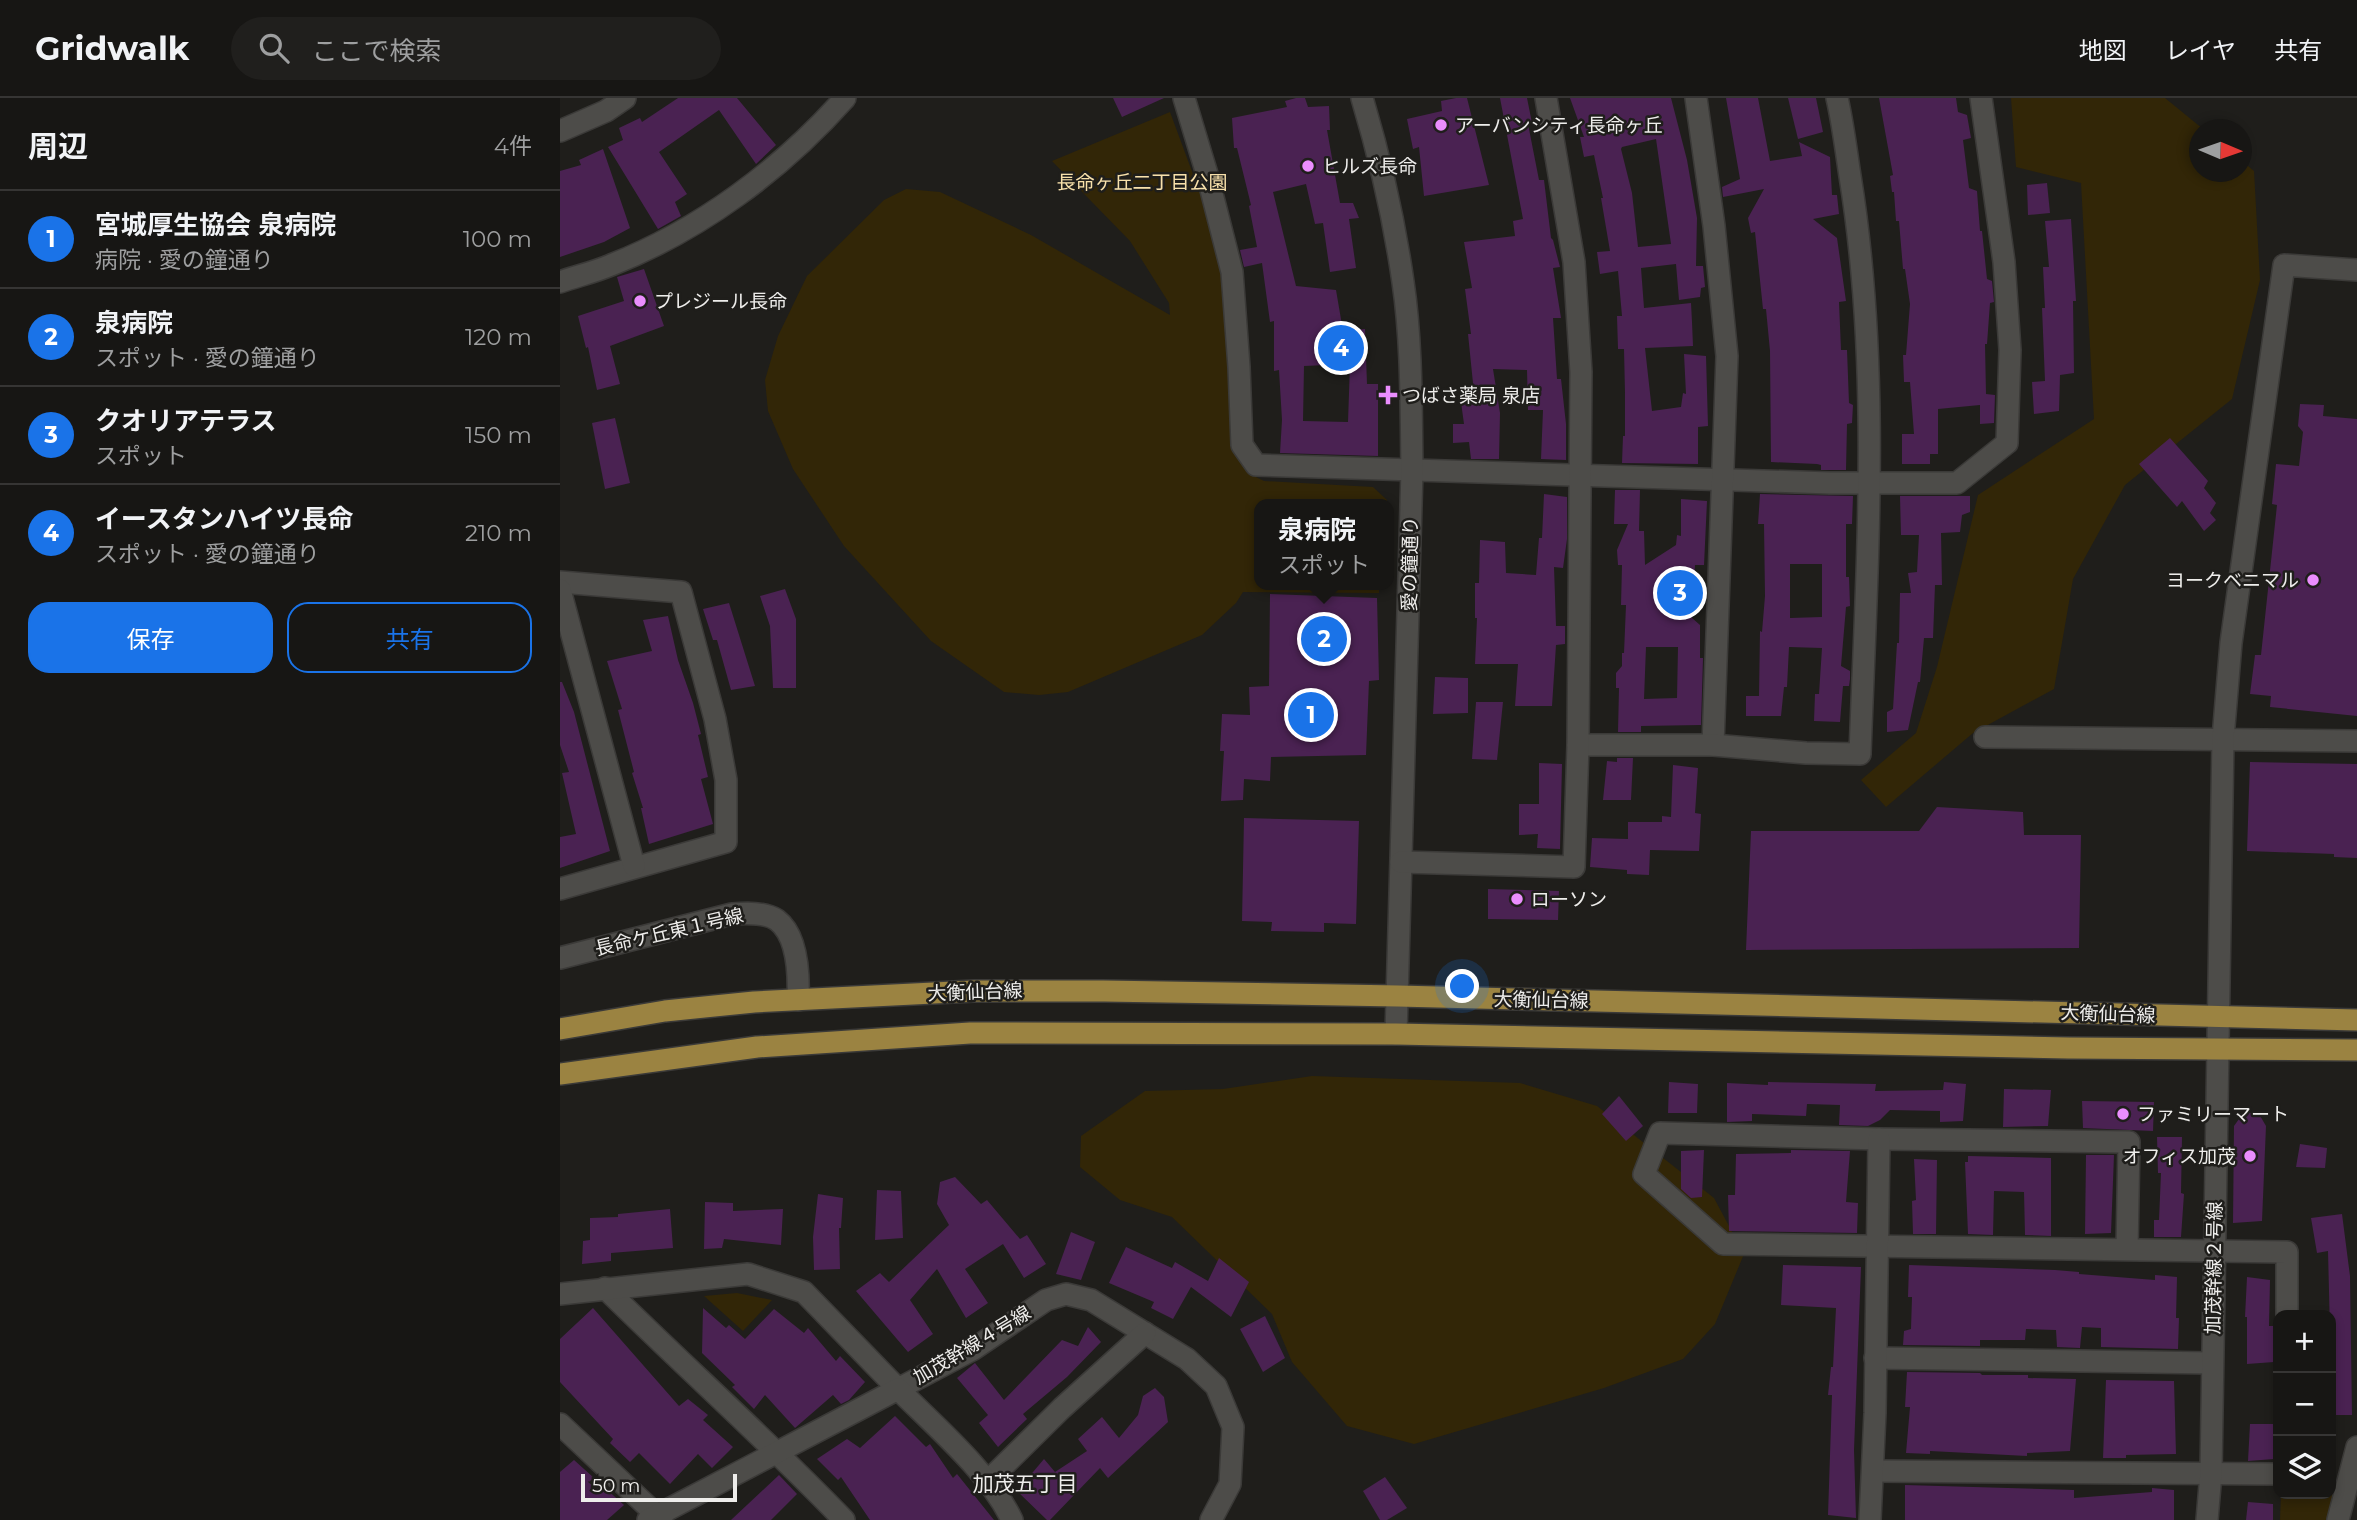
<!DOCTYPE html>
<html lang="ja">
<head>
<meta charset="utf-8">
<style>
	:root { --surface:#171614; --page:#201f1d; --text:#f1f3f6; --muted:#9e9fa0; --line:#363534; --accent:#1a73e8 }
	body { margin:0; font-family:Montserrat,"Noto Sans JP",sans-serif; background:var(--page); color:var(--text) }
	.controls { position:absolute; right:21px; bottom:21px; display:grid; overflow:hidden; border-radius:14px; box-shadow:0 4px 10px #0003 }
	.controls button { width:63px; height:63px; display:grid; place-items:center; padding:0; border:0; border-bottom:2px solid var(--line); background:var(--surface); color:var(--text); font:35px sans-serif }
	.compass { position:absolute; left:1629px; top:21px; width:63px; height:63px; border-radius:50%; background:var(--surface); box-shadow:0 4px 10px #0003; rotate:92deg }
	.scale { position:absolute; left:21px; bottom:18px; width:156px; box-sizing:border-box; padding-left:7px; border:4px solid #eeedeb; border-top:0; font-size:19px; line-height:24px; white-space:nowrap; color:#eeedeb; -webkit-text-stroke:5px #1f1e1b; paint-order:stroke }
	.you { position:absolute; left:903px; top:889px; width:24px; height:24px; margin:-18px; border:5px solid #fff; border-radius:50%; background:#1a73e8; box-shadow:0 0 0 10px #1a73e833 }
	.badge { display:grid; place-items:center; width:46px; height:46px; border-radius:50%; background:var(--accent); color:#fff; font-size:23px; font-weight:700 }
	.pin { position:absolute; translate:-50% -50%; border:4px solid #fff; box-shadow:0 2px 7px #0006 }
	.popup { position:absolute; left:694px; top:401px; width:140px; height:91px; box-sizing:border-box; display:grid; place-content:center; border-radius:14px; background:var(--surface); filter:drop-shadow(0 2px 5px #0005); font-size:23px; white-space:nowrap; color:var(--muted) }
	.popup b { font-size:26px; color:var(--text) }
	.popup::after { content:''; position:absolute; left:50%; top:100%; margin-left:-14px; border:14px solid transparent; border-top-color:var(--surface) }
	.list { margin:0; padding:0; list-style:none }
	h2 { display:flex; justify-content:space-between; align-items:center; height:91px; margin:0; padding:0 28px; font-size:30px }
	h2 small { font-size:23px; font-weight:400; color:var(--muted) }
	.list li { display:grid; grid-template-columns:46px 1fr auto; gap:21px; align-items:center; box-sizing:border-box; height:98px; padding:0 28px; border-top:2px solid var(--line) }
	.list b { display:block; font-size:26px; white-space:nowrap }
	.list p { margin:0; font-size:23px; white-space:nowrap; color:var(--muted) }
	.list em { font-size:23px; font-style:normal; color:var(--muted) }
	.actions { display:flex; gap:14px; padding:21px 28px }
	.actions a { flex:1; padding:16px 0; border:2px solid var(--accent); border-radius:21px; text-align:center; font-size:24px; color:var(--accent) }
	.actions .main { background:var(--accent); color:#fff }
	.icon { flex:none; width:38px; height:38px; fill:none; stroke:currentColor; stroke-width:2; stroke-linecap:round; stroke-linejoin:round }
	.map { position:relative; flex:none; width:1797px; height:1422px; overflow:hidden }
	header { display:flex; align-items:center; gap:42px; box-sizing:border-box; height:98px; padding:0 35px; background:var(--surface); border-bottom:2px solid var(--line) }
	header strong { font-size:33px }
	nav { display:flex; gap:38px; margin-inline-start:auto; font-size:24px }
	.search { width:490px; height:63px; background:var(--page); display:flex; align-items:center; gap:18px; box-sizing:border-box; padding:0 24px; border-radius:38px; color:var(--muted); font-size:26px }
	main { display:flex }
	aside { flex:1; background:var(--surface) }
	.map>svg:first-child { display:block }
	.green { fill:#322607 }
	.building { fill:#4a2252; fill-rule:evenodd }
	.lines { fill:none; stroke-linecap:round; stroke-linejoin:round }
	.minor-casing { stroke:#3b3a38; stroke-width:24 }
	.major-casing { stroke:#3b3a38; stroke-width:24 }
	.minor { stroke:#4d4c49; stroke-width:21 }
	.major { stroke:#9b8341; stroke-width:21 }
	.poi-dot { fill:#ea8dfd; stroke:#1f1e1b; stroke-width:2.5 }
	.labels { text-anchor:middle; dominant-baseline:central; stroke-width:5; stroke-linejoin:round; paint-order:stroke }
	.poi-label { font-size:19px; fill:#eeedeb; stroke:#1f1e1b; text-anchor:start }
	.park-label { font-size:19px; fill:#f8e1ab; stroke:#1f1e1b }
	.street-label { font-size:19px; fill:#eeedeb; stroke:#1f1e1b }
	.neighbourhood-label { font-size:21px; fill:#eeedeb; stroke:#1f1e1b }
</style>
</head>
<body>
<header>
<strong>Gridwalk</strong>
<div class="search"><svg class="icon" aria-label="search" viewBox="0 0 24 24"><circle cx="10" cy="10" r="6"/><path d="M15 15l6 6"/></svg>ここで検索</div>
<nav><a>地図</a><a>レイヤ</a><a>共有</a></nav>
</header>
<main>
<aside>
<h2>周辺<small>4件</small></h2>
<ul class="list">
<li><span class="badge">1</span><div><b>宮城厚生協会 泉病院</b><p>病院 · 愛の鐘通り</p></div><em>100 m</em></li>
<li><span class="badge">2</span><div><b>泉病院</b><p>スポット · 愛の鐘通り</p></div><em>120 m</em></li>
<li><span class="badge">3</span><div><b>クオリアテラス</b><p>スポット</p></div><em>150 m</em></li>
<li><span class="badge">4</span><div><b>イースタンハイツ長命</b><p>スポット · 愛の鐘通り</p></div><em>210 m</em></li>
</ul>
<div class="actions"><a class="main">保存</a><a>共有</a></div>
</aside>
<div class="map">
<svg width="1797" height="1422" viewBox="0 0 1797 1422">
	<rect width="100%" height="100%" fill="#1f1e1b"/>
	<g class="green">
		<polygon points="1451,0 1605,0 1643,31 1640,32 1640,74 1682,74 1682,63 1694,73 1700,182 1672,301 1565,387 1513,481 1494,591 1413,635 1326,709 1301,682 1356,635 1377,569 1418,397 1534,321 1521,85 1456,69"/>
		<polygon points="610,14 647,114 662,177 668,268 679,294 688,375 704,383 813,389 827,402 826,406 699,406 699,487 819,487 819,495 683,494 676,505 642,537 508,594 479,597 444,594 371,543 284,448 233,371 208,313 205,282 218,238 247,178 324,102 346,91 380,94 471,137 610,217 609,205 570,143 492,63"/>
		<polygon points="752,978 960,985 1037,1008 1154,1100 1184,1156 1155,1226 1123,1261 1044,1290 854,1346 787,1328 732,1264 712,1216 612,1119 560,1102 520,1069 521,1038 585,993 663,991"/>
		<polygon points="177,1195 212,1202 183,1233 144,1198"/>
		<polygon points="1776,1394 1768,1422 1720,1422 1721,1396"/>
	</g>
	<g class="building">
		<polygon points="118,0 177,0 216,47 196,66 159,12 99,54 127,96 115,104 121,118 98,131 48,49 63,42 59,30 80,20 82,24"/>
		<polygon points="553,0 604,0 562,19"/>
		<path d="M736 0H745L748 9 769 8 770 32H767L780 105H793L799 120 789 121 796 170 770 174 763 125 755 126 746 86 713 94 736 188 776 192 783 233 805 231 807 286H818V358L720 355 722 322 719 272 714 273V223L710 224 702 165 684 169 680 152 697 149 689 108 691 107 677 50H674L672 20 727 9 725 3ZM790 266 788 324 743 323 744 268Z"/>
		<polygon points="896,0 907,0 929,87 864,98 859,49 853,51 847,21 882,13 881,3"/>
		<polygon points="940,0 967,0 972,25 968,26 979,82 984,82 991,140 993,142 1000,169 993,170 1001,220 993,220 997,281 1001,281 1006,326 1006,362 981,361 983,312 968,312 967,272 933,271 940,315 939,361 911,361 909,344 893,345 893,326 904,326 900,297 914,295 908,236 911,236 905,191 912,190 904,144 955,138 953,123 963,121"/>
		<path d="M1010 0H1111L1127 62 1137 120 1136 168H1143L1145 189 1141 190 1140 199 1119 202 1116 166 1081 170 1084 210 1131 205 1132 224 1133 248 1085 250 1092 313 1121 309 1123 295 1126 296 1124 256 1146 258 1148 328 1138 329V366L1062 365 1063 338H1065V295L1064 251H1058L1057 218H1062L1058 173 1040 176 1037 154 1050 153 1041 100H1043L1034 57 1024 59 1020 39H1024ZM1096 41 1111 146 1078 149 1072 95 1061 51 1062 49Z"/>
		<polygon points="1166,0 1198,0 1210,63 1242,58 1239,44 1270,59 1272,97 1277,97 1279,116 1253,121 1277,140 1286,203 1279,204 1281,252 1287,252 1289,305 1293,307 1292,325 1287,326 1286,372 1261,372 1261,367 1257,366 1211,364 1210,253 1206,211 1203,211 1195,134 1191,135 1188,120 1204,91 1163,99 1162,89 1180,81"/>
		<polygon points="1228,0 1256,0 1263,34 1238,41"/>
		<polygon points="1319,0 1396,0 1398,14 1407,17 1411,40 1403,42 1409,90 1417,93 1420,133 1422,133 1427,181 1432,183 1434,204 1430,205 1427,246 1425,246 1426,296 1435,297 1434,325 1420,326 1420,307 1378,311 1378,356 1370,356 1370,366 1342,366 1342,336 1354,336 1350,284 1344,284 1343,257 1346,257 1350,206 1345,171 1343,171 1339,123 1336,123 1334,94 1332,94 1330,78 1333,77"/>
		<polygon points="43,51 70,130 44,144 0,159 0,73 21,67 19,62"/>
		<polygon points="1487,85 1490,115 1468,117 1467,87"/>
		<polygon points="1511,121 1516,203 1513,203 1514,275 1500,277 1499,313 1474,316 1472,284 1485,283 1482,210 1485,210 1483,169 1489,169 1485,123"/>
		<polygon points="84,171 104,228 50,248 60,286 37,292 28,249 26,250 18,218 64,203 57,179"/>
		<polygon points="1740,306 1764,307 1763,318 1797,321 1797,618 1710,609 1711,598 1690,596 1695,557 1701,557 1717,407 1712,406 1716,366 1739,368 1743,334 1738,328"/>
		<polygon points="55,320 70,385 45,391 32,325"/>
		<polygon points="1610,340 1648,383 1644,390 1656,405 1650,415 1656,422 1644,433 1622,403 1617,409 1579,366"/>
		<path d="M1055 392H1080L1079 433H1084L1085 467 1116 447 1117 437 1121 438V401L1147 403 1144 467H1135L1132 520 1140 527V560H1143L1141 627 1081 628V634H1058L1059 590H1056V575L1062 568V555H1064L1066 507H1061L1062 467H1058L1057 452 1068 426H1054ZM1086 549H1118L1117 600 1084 601Z"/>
		<polygon points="984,396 1007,399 1007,441 1003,470 994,469 996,528 1005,528 1005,546 996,547 992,608 955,608 958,566 915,566 917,520 915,520 915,485 919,485 920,442 945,444 946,475 976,477 979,440 982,440"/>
		<path d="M1200 396 1293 398 1292 426H1286V479H1289L1290 508 1286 509 1281 568 1290 573V581L1289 588H1283L1280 624 1254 623 1255 596H1259L1262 550 1229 549 1227 589H1224L1221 618H1186V598H1199L1200 533 1202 534 1205 498 1204 426H1198ZM1230 466H1262V519L1230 520Z"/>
		<polygon points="1340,398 1410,398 1410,414 1402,417 1400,434 1381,435 1382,487 1375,487 1373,540 1364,540 1360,584 1358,584 1348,632 1327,634 1327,614 1333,611 1337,545 1339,545 1340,495 1351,495 1348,475 1357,474 1359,437 1341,437"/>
		<polygon points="225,491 236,521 236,590 213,590 210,528 200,498"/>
		<polygon points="710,496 817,500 819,582 809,583 806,657 711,659 710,683 684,681 683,702 661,703 664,653 660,653 662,616 690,617 689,589 709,588"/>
		<polygon points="169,505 195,588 171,592 157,542 153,542 143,511"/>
		<polygon points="108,518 118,562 133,605 141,636 138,637 148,679 141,681 153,726 89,746 81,710 83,710 72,675 74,674 58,612 62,611 47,563 92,553 83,522"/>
		<polygon points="875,579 908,580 908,615 873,616"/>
		<polygon points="0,584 2,584 14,614 50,753 0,770 0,739 16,736 2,675 9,674 0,647"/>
		<polygon points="916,604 943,604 937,662 912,661"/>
		<polygon points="1057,660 1073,660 1071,702 1043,702 1047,663 1057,664"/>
		<polygon points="1690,664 1797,666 1797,760 1774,759 1774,756 1687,753"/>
		<polygon points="979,665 1002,666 1000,751 977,750 978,736 959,737 959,706 979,706"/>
		<polygon points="1113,667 1138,670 1135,715 1141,716 1139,753 1090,752 1089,777 1067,776 1067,772 1030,769 1032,740 1068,741 1068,724 1102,724 1102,718 1111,719"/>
		<polygon points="1377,709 1463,714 1464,737 1521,737 1519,850 1186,852 1191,733 1359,733"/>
		<polygon points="684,720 799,723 796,826 764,825 764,834 711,833 712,824 682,823"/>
		<polygon points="928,791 999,793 998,822 928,821"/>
		<polygon points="1109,984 1138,986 1137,1015 1108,1015"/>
		<polygon points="1208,984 1316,986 1315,993 1383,992 1384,984 1406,986 1403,1023 1380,1024 1380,1013 1330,1012 1320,1022 1308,1028 1279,1027 1280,1007 1247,1006 1246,1018 1192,1016 1192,1023 1167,1024 1167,985 1208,987"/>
		<polygon points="1444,991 1491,992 1488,1028 1443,1029"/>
		<polygon points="1059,998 1083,1028 1066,1043 1042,1016"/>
		<polygon points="1522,1003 1594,1004 1593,1033 1523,1030"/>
		<polygon points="1684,1014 1699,1016 1706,1028 1702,1123 1673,1125 1674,1028"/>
		<polygon points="1597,1039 1622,1039 1621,1095 1624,1096 1621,1139 1594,1139 1594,1122 1599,1122 1601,1075 1598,1075"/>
		<polygon points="1740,1046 1767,1050 1765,1070 1736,1069"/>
		<polygon points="1144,1052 1142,1099 1131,1100 1121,1091 1121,1053"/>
		<polygon points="1231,1052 1290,1053 1286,1104 1298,1105 1297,1135 1169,1133 1168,1097 1175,1097 1176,1056 1231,1055"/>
		<polygon points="1526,1057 1554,1057 1551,1135 1525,1136"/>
		<polygon points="1408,1058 1491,1060 1491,1138 1465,1137 1464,1094 1434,1093 1433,1137 1408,1136 1405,1064 1408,1064"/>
		<polygon points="1354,1061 1377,1062 1376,1136 1353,1136 1352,1103 1356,1102"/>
		<polygon points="395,1079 421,1106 427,1102 460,1141 467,1137 486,1166 464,1180 443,1146 405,1171 428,1205 406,1220 377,1171 350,1202 373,1236 348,1254 296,1193 320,1175 329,1184 389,1127 377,1106 380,1084"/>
		<polygon points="317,1092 341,1093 343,1140 315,1142"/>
		<polygon points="258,1096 283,1100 281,1130 279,1130 280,1171 254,1172 253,1139"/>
		<polygon points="145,1104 173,1105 173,1113 223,1111 221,1147 164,1141 162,1150 144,1151"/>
		<polygon points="110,1111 113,1150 51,1155 51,1163 22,1166 23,1143 30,1142 30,1120 58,1119 58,1116"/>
		<polygon points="1782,1116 1790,1178 1792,1317 1772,1317 1773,1274 1771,1274 1768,1153 1757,1155 1751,1120"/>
		<polygon points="511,1134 535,1144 521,1182 496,1176"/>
		<polygon points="566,1149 612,1170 615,1164 648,1183 659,1160 689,1184 671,1219 631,1189 613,1221 591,1210 594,1204 549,1185"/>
		<polygon points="1223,1167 1301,1169 1294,1352 1296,1420 1268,1417 1272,1297 1268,1297 1271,1269 1273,1269 1276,1210 1221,1207"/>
		<polygon points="1349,1167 1495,1172 1519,1174 1519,1176 1595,1182 1595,1177 1617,1179 1616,1220 1619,1220 1618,1251 1541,1249 1541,1230 1522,1229 1520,1250 1497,1249 1496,1232 1466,1231 1465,1242 1420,1242 1420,1248 1343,1247 1344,1233 1351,1231 1352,1199 1348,1199"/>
		<polygon points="1687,1179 1710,1182 1709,1228 1715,1228 1714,1264 1687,1266 1687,1219 1685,1219"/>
		<polygon points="33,1210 119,1308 128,1301 148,1317 143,1322 173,1349 152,1370 138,1356 110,1386 79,1355 70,1364 50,1345 53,1341 0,1284 0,1241"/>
		<polygon points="143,1210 166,1230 169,1227 185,1241 214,1211 244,1235 248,1230 276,1263 280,1258 305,1284 289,1302 281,1306 273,1297 235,1330 205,1297 194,1311 172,1289 175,1287 142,1255"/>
		<polygon points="705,1218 725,1260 703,1274 680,1231"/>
		<polygon points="528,1229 541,1244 507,1279 463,1316 467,1321 438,1349 419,1325 428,1317 397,1280 415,1265 444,1302 502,1242 518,1248"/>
		<polygon points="1347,1274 1420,1275 1422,1277 1468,1277 1468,1280 1516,1281 1510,1353 1467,1355 1467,1358 1370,1353 1370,1356 1346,1355 1350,1309 1345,1309"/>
		<polygon points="1546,1282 1614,1283 1616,1356 1566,1357 1566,1360 1543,1360"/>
		<polygon points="595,1290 604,1299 608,1324 548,1380 540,1370 490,1422 487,1422 457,1393 484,1361 495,1374 527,1353 518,1341 542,1319 559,1340 578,1317 583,1298"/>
		<polygon points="335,1318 366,1349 370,1346 393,1380 397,1376 434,1422 310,1422 281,1379 278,1382 257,1361 287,1341 300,1350"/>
		<polygon points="1690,1326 1713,1326 1714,1361 1688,1363"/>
		<polygon points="14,1362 64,1407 47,1422 0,1422 0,1374"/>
		<polygon points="219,1377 237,1396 211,1422 171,1422"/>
		<polygon points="825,1379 847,1410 827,1422 820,1422 803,1393"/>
		<polygon points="1345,1387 1514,1392 1514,1400 1592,1394 1592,1390 1614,1392 1614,1422 1345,1422"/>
		<polygon points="1688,1404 1713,1406 1713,1422 1686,1422"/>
	</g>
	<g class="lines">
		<g class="minor-casing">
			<g id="minor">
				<polyline points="624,0 647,76 672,174 679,269 682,347 696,367 1270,385 1397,385 1447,345 1450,252 1444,164 1421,0"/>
				<path d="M802 0C820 60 834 121 843 184 852 244 851 311 852 372L836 936"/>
				<polyline points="1136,0 1154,128 1167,258 1153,647"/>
				<polyline points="0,33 46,13 65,0"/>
				<path d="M0 184C17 178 35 174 51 167 140 132 221 72 285 0"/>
				<polyline points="0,484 121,494 155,621 166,682 166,744 0,791"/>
				<polyline points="0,492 74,768"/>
				<polyline points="1425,639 1797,643"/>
				<path d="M1018 647H1153L1246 655 1300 656C1307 464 1321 269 1290 78 1286 52 1283 26 1277 0"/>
				<polyline points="841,764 1014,769 1018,647 1021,274 1014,164 986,0"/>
				<path d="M0 860 172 816C186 815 205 814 217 822 238 838 239 878 238 902"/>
				<polyline points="1567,1152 1569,1044 1319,1041 1100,1035 1084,1076 1163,1146 1727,1154 1727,1217"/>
				<path d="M45 1190C124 1268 207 1342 284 1422"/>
				<polyline points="0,1196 188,1176 244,1194 338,1291 412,1252 486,1202 506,1196 531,1202 627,1261 656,1288 673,1329 670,1386 651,1422"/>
				<polyline points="1315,1260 1652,1265"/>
				<polyline points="0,1326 102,1422"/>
				<polyline points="1313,1373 1718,1376"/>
				<polyline points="427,1384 502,1310 585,1235"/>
				<path d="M88 1422 338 1291C375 1328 430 1375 452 1422"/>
				<polyline points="1310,1422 1315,1315 1319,1041"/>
				<polyline points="1647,1422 1651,1375 1663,640 1671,545 1724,167 1797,172"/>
				<polyline points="1778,1422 1797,1349"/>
			</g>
		</g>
		<g class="major-casing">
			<g id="major">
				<polyline points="0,931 105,913 194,904 414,893 544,893 838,898 1797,922"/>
				<polyline points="0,976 197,949 410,935 836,936 1508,950 1797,952"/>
			</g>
		</g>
		<use href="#minor" class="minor"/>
		<use href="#major" class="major"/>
	</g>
	<g class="poi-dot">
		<circle cx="881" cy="27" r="7"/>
		<circle cx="748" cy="68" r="7"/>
		<circle cx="80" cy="203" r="7"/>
		<path d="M824.5 286.5h7v7h7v7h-7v7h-7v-7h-7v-7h7z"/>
		<circle cx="1753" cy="482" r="7"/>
		<circle cx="957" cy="801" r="7"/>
		<circle cx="1563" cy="1016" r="7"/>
		<circle cx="1690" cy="1058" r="7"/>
	</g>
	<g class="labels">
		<g class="poi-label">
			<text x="895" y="27">アーバンシティ長命ヶ丘</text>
			<text x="762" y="68">ヒルズ長命</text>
			<text x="94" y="203">プレジール長命</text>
			<text x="842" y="297">つばさ薬局 泉店</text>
			<text x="1739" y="482" text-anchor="end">ヨークベニマル</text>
			<text x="971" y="801">ローソン</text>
			<text x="1577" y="1016">ファミリーマート</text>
			<text x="1676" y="1058" text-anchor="end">オフィス加茂</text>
		</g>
		<g class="park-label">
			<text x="582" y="84">長命ヶ丘二丁目公園</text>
		</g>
		<g class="street-label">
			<text transform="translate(850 466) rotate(-89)">愛の鐘通り</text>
			<text transform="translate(109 834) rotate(-13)">長命ケ丘東１号線</text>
			<text transform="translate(415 894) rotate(-2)">大衡仙台線</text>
			<text transform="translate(981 902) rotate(1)">大衡仙台線</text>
			<text transform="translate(1548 916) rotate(2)">大衡仙台線</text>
			<text transform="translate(1654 1170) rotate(-89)">加茂幹線２号線</text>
			<text transform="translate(412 1247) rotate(-31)">加茂幹線４号線</text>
		</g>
		<g class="neighbourhood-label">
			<text x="465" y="1385">加茂五丁目</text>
		</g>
	</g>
</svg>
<div class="controls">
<button>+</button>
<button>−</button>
<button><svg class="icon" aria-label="layers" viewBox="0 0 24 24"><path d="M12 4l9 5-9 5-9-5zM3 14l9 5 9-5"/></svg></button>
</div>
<svg class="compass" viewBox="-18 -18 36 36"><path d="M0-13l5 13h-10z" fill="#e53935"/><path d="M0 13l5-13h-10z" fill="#9e9fa0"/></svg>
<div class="scale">50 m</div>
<div class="you"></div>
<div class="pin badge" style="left:751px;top:617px">1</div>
<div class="pin badge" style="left:764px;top:541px">2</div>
<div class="popup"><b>泉病院</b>スポット</div>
<div class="pin badge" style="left:1120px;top:495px">3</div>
<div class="pin badge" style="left:781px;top:250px">4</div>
</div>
</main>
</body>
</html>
